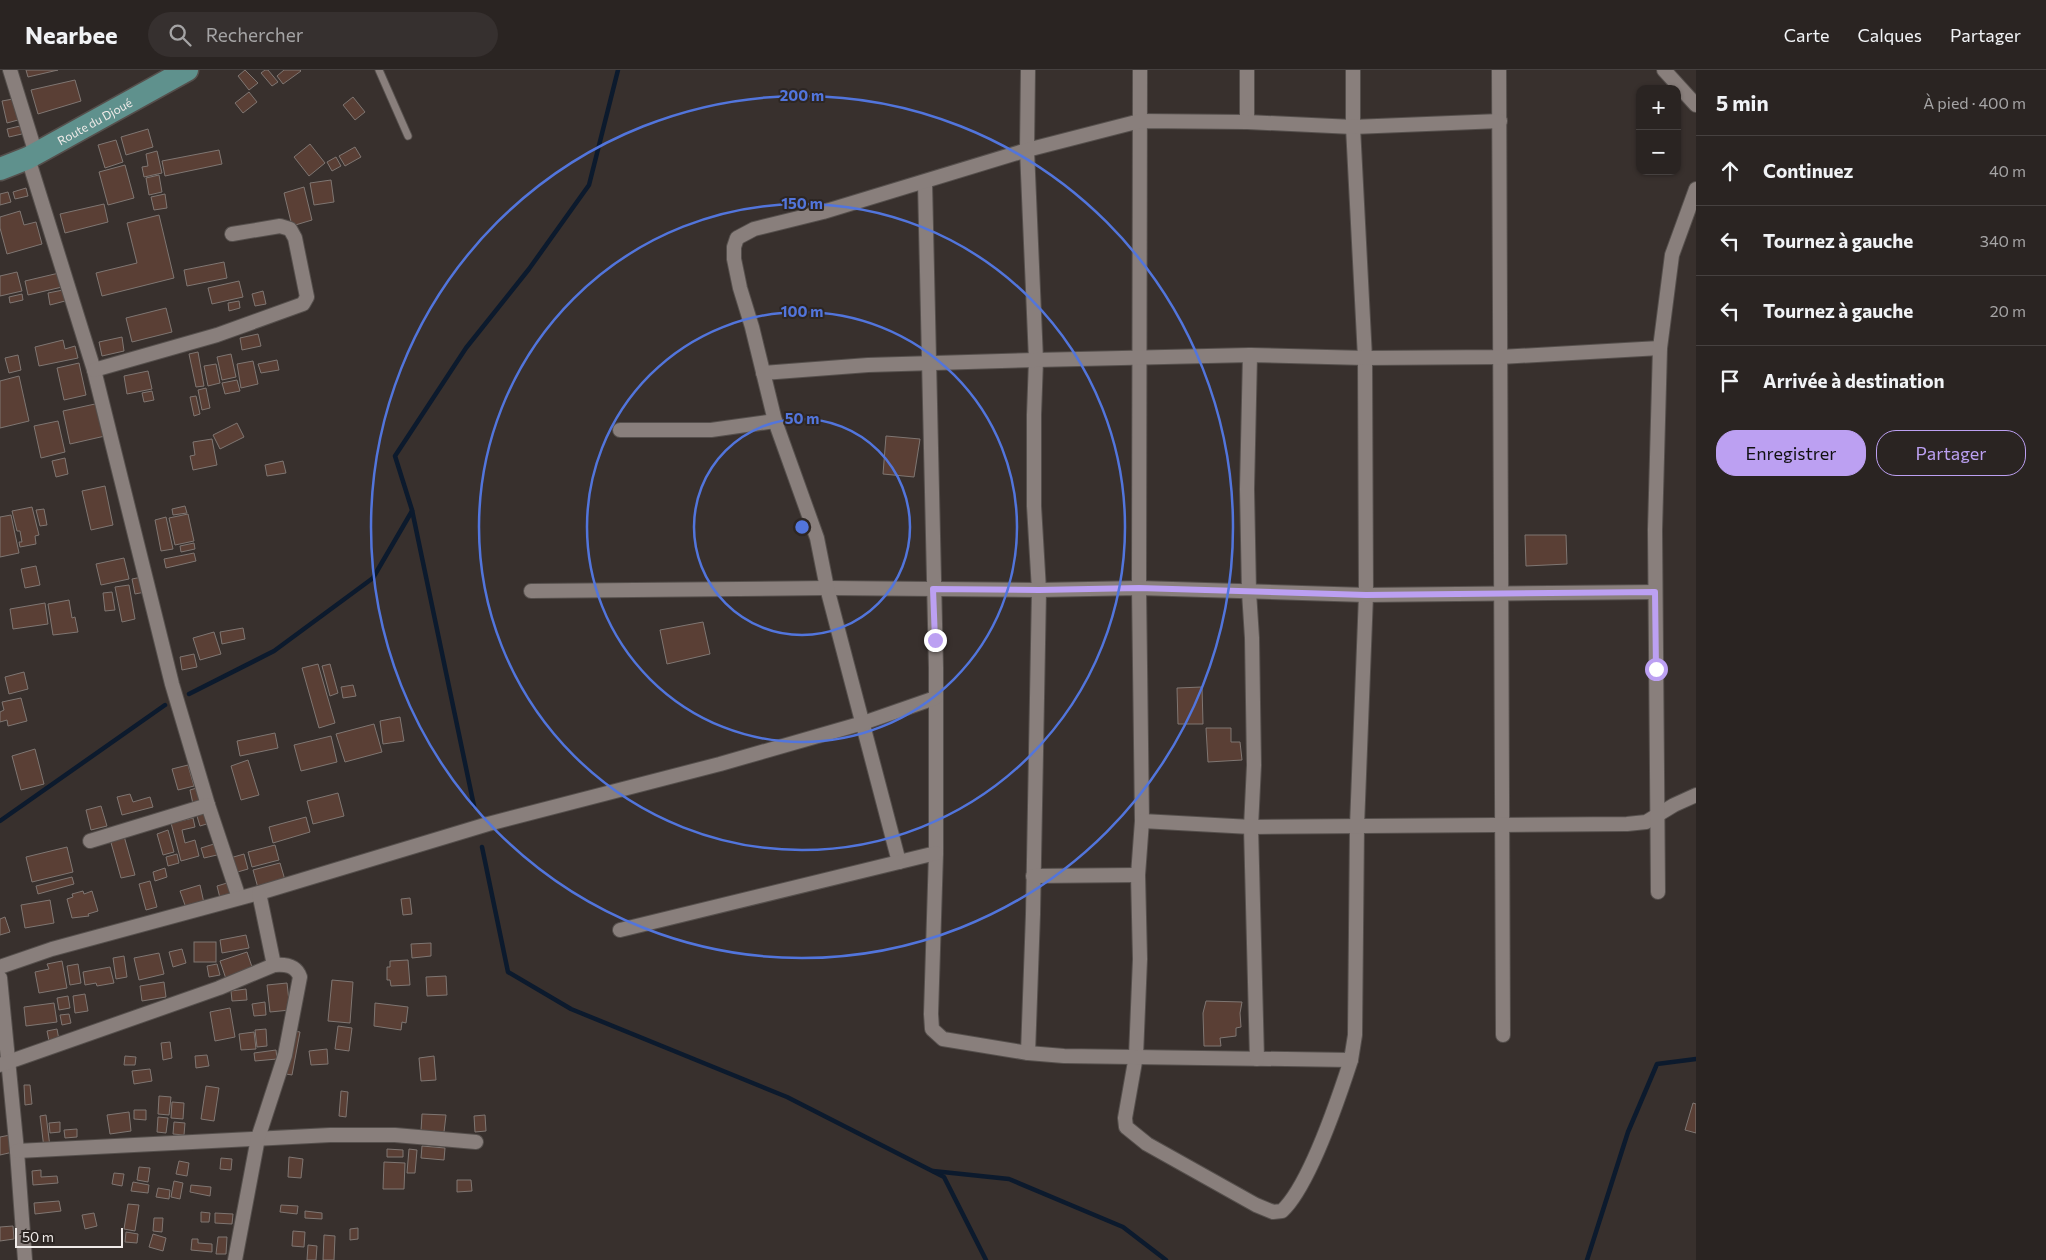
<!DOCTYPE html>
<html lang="fr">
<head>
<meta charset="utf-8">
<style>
	:root { --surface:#2a2422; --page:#36302f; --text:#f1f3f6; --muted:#a5a4a5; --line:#464140; --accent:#bca0f2 }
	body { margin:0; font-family:Commissioner,sans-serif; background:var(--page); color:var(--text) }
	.controls { position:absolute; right:15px; top:15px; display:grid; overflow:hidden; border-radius:10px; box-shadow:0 1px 4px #0004 }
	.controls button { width:45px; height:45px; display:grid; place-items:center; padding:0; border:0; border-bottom:1px solid var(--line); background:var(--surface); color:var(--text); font:25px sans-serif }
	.scale { position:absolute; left:15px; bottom:12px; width:108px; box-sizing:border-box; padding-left:5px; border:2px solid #f0ebe9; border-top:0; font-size:14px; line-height:18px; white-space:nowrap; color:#f0ebe9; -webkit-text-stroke:4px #2d2623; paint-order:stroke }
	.stop { position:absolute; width:15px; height:15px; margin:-11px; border:4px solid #bca0f2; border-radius:50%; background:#fff }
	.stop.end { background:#bca0f2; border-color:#fff; box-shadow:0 1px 5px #0008 }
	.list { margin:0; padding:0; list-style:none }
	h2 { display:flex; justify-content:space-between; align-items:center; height:65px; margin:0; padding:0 20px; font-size:21px }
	h2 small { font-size:16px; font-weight:400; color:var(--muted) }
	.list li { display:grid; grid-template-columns:32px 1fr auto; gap:15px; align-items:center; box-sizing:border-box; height:70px; padding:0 20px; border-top:1px solid var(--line) }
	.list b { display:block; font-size:19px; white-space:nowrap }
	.list em { font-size:16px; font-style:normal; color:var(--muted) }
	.actions { display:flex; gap:10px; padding:15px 20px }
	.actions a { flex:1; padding:11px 0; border:1px solid var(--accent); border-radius:20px; text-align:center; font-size:18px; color:var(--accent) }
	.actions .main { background:var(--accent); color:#111 }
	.icon { flex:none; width:28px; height:28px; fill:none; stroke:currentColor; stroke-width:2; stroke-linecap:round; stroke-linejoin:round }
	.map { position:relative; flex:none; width:1696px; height:1190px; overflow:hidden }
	header { display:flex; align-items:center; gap:30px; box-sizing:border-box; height:70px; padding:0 25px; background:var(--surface); border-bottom:1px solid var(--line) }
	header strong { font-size:24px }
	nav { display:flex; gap:28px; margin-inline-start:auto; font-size:18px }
	.search { width:350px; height:45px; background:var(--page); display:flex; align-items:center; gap:12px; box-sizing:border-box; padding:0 18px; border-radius:28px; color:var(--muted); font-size:19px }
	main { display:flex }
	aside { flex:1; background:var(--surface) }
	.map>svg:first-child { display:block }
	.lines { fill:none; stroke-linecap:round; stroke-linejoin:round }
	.stream { stroke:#0c1a2d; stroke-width:4.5 }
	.building { fill:#5a3f35; stroke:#7f7672 }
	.lane-casing { stroke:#554f4c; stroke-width:9 }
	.street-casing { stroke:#554f4c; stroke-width:16 }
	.primary-casing { stroke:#554f4c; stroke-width:25 }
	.lane { stroke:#897f7c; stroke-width:7 }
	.street { stroke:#897f7c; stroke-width:14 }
	.primary { stroke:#5f918d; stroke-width:22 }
	.route { stroke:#bca0f2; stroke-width:6 }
	.ring { fill:none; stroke:#5275dc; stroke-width:2.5 }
	.labels { text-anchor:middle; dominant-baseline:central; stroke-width:4; stroke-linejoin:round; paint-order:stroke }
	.street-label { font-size:12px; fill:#f0ebe9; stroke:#2d2623 }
	.centre { fill:#5275dc; stroke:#2d2623; stroke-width:2.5 }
	.ring-label { font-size:15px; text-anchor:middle; font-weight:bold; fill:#5275dc; stroke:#2d2623; stroke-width:4; stroke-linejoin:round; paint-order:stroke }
</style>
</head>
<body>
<header>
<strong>Nearbee</strong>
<div class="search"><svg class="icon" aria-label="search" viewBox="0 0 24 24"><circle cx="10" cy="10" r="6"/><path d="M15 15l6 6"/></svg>Rechercher</div>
<nav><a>Carte</a><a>Calques</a><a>Partager</a></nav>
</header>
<main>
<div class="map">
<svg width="1696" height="1190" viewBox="0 0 1696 1190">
	<rect width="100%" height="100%" fill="#38302d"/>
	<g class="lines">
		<g class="stream">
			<polyline points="189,624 274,581 373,508 412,441"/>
			<polyline points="474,736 412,440 395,386 466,278 529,199 589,115 618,0"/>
			<polyline points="0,751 165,635"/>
			<polyline points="482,777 508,902 571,939 787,1027 944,1107 986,1190"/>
			<polyline points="933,1101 1009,1109 1123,1157 1166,1190"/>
			<polyline points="1587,1190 1628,1062 1657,994 1696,989"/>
		</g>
	</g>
	<g class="building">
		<polygon points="26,0 58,0 28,7"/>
		<polygon points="245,0 258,13 249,20 238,6"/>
		<polygon points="265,0 268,0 278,12 272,16 261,3"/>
		<polygon points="284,0 300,0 301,1 283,14 277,6"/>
		<polygon points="75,10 81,31 38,44 31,20"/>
		<polygon points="249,22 257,32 243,43 235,33"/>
		<polygon points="353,27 365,42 355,50 343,35"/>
		<polygon points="13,29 18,50 7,53 2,31"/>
		<polygon points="20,56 22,64 9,67 7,59"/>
		<polygon points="148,59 153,77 126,85 121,67"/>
		<polygon points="116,70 123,92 105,98 98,75"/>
		<polygon points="310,74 325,93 309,106 294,87"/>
		<polygon points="355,77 361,87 345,96 339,86"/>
		<polygon points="219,80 222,94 165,106 162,91"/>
		<polygon points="157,81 162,103 144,107 142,97 148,96 146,84"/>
		<polygon points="336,87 341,96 332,101 327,92"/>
		<polygon points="125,95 134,128 108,135 99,102"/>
		<polygon points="159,105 162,122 149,125 146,108"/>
		<polygon points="331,110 334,132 314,135 310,113"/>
		<polygon points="304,117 312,150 292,156 284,123"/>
		<polygon points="26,118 28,126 15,129 13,122"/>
		<polygon points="8,122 11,132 0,135 0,124"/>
		<polygon points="165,124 167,138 154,140 151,127"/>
		<polygon points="104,134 108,152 65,163 60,144"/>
		<polygon points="20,141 24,155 36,152 42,174 7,184 0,158 0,147"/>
		<polygon points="159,145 174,208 102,226 96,203 137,193 127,153"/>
		<polygon points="224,192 227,208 187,216 184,200"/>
		<polygon points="17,202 22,221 0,226 0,206"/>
		<polygon points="59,203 62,217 28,225 25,211"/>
		<polygon points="239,211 243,227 212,234 208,218"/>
		<polygon points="63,220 65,231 50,235 48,223"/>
		<polygon points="263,221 266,234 255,236 252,224"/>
		<polygon points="22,224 23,230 10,233 9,227"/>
		<polygon points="239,231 240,238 229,241 228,233"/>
		<polygon points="166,238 172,262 132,272 126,248"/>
		<polygon points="258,264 261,276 242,280 240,268"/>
		<polygon points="122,267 124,281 102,286 99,272"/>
		<polygon points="63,270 65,279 75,276 78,288 39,296 35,277"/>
		<polygon points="198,282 204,316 196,317 189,284"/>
		<polygon points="231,284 236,307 222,310 217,287"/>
		<polygon points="18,285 21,300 9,303 5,288"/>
		<polygon points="277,290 279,300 261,303 258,294"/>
		<polygon points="253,291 258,314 241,318 237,294"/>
		<polygon points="79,293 86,325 64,330 57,298"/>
		<polygon points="216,294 220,313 208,316 204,296"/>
		<polygon points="148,301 152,319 127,324 124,306"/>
		<polygon points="19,306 29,351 0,358 0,311"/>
		<polygon points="237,310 240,321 225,324 222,313"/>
		<polygon points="206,318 210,338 202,340 198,320"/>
		<polygon points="152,321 154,330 144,332 142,323"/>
		<polygon points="196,326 200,344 194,346 190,327"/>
		<polygon points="95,334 105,366 70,374 63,341"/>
		<polygon points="58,351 65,382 41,388 34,356"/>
		<polygon points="237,353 244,367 220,379 213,365"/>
		<polygon points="886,366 920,369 914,407 883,404"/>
		<polygon points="212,369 217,395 193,400 190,386 195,385 193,372"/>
		<polygon points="65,388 68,404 56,407 52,391"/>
		<polygon points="283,391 286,403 267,406 265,395"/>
		<polygon points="105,416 113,455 91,460 82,421"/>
		<polygon points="185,436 187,443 173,445 172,439"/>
		<polygon points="32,437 39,465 35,466 36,474 20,477 19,472 22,472 20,461 17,461 12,441"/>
		<polygon points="44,439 47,455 40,456 36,440"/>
		<polygon points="188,444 194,471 175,475 169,448"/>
		<polygon points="11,445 19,483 0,487 0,447"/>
		<polygon points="166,447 173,479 161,481 155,450"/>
		<polygon points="1525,465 1566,465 1567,494 1526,496"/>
		<polygon points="194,473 195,479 181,482 180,476"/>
		<polygon points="194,483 196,491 166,498 164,489"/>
		<polygon points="124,488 129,509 101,515 96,494"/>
		<polygon points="36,496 40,515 25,518 21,499"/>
		<polygon points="142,507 145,522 135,524 132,509"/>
		<polygon points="129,515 135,549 122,552 115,517"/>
		<polygon points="112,522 115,540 105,541 103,523"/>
		<polygon points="69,530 72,548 75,547 78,562 53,565 48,534"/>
		<polygon points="45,533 48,554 13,559 10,539"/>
		<polygon points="703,552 710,584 667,594 660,560"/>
		<polygon points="243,558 245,569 222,574 220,562"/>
		<polygon points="214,562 221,584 200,590 193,568"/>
		<polygon points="194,584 197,597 182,600 180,587"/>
		<polygon points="318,594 335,653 319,658 302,598"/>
		<polygon points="330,594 338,623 330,626 322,596"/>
		<polygon points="24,602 28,619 9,624 5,607"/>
		<polygon points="353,615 356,626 343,628 341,617"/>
		<polygon points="1202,617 1203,654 1178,654 1177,618"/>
		<polygon points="21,628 27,651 8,656 7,650 0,652 0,642 4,640 2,632"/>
		<polygon points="400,647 404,671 383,674 380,651"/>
		<polygon points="374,654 382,682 345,692 336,664"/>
		<polygon points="1206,658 1231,658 1231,672 1240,672 1242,690 1208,692"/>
		<polygon points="275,663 278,678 240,686 237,671"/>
		<polygon points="331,666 337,692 301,701 294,675"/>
		<polygon points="35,679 44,714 21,720 12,686"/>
		<polygon points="248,690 259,725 241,730 231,696"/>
		<polygon points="188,695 194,716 178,720 172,699"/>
		<polygon points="200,717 204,731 193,734 190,720"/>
		<polygon points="338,723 344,746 313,754 307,731"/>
		<polygon points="130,724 133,732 150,727 153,737 122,745 117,727"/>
		<polygon points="101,736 107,756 91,760 86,740"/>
		<polygon points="206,740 210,753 200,756 196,743"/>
		<polygon points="306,747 310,762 273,773 269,757"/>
		<polygon points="193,748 195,757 182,760 185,773 195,770 199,786 181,791 171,753"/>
		<polygon points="168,760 174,782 163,785 157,764"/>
		<polygon points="124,766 135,805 121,808 110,769"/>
		<polygon points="214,774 217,785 204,788 201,778"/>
		<polygon points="275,775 279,790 252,797 248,782"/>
		<polygon points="67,777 73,802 32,812 26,787"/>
		<polygon points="177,784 179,793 168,796 166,787"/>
		<polygon points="244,784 248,799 234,803 230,788"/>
		<polygon points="280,793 285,810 258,818 253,800"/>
		<polygon points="165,798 167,807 155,811 153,802"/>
		<polygon points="72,807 74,814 38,824 36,816"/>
		<polygon points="150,811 157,837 146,840 139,814"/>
		<polygon points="227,813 231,825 220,828 217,816"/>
		<polygon points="200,815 204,833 186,838 180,821"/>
		<polygon points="83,821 84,824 92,821 98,841 88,844 89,846 72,848 67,829 73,827 72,824"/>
		<polygon points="410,828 412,844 403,845 401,829"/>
		<polygon points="50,830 54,853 25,858 21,835"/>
		<polygon points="5,847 10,862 0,865 0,849"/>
		<polygon points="246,865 249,878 222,883 220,870"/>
		<rect x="194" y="872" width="22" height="20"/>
		<polygon points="431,873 431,886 412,888 411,874"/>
		<polygon points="182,879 186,893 173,897 169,882"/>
		<polygon points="247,882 253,900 226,909 220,891"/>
		<polygon points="159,883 164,904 139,910 134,888"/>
		<polygon points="124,886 127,907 116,909 113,888"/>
		<polygon points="408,890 410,915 391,916 390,910 387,910 387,897 390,897 390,891"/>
		<polygon points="62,891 67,918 39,923 35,902 49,899 47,894"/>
		<polygon points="78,894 81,913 70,915 67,896"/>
		<polygon points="217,894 220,905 209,907 207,896"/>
		<polygon points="110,897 114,913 97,916 96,913 85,915 83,902"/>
		<polygon points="446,906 447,925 427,926 426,907"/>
		<polygon points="332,910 353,912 350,953 328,951"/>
		<polygon points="164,912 166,927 142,931 140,916"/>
		<polygon points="287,913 290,940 270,942 267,915"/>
		<polygon points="246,919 247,930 232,931 231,921"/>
		<polygon points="85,924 88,941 75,943 73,926"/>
		<polygon points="68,926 70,938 59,940 57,928"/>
		<polygon points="1206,931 1242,932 1240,943 1241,957 1236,958 1236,966 1220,968 1221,976 1204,976 1203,943"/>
		<polygon points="265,932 266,945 254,946 252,934"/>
		<polygon points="54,933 57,952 26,956 24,937"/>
		<polygon points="375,933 408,937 406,953 402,952 401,960 374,956"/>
		<polygon points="230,938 235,967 215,971 210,942"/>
		<polygon points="69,944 71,953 62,955 60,945"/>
		<polygon points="338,956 352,958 349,981 335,979"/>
		<polygon points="57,959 59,970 49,971 47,961"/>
		<polygon points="266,959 267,976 257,977 255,960"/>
		<polygon points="294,961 300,962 292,1005 286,1004"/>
		<polygon points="254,962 256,979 241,980 239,964"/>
		<polygon points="170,972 172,988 163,990 161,973"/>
		<polygon points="327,979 328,994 311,995 309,981"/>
		<polygon points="276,980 277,989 255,991 254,983"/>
		<polygon points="207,985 209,996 196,998 195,986"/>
		<polygon points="125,986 136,987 135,995 124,995"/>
		<polygon points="434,986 436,1010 421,1011 419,988"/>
		<polygon points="150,999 152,1011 134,1014 132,1001"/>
		<polygon points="24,1015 30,1015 32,1034 25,1035"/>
		<polygon points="206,1016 219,1018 214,1051 201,1049"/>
		<polygon points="341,1021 348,1022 346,1047 339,1046"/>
		<polygon points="159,1026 171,1027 169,1045 158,1044"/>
		<polygon points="172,1032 184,1033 183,1049 171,1048"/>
		<polygon points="1693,1033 1696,1034 1696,1063 1685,1060"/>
		<polygon points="134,1040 146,1040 146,1050 134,1049"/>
		<polygon points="129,1042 131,1061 110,1064 107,1045"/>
		<polygon points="422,1044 446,1045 444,1062 421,1061"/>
		<polygon points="46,1045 50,1077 44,1078 40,1046"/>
		<polygon points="485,1045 486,1061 475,1062 474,1046"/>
		<polygon points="158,1047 168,1048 166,1063 157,1062"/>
		<polygon points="60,1052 60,1062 50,1063 49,1053"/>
		<polygon points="174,1052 185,1053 184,1065 173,1064"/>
		<polygon points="77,1059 77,1067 65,1068 64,1060"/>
		<polygon points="10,1065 13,1082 0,1085 0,1067"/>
		<polygon points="422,1076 445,1078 444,1090 421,1088"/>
		<polygon points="387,1079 403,1080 403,1087 387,1087"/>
		<polygon points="409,1079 417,1080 415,1103 407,1103"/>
		<polygon points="289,1087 303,1089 301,1108 288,1107"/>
		<polygon points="221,1088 232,1089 231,1100 220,1099"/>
		<polygon points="179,1091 189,1093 187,1106 176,1104"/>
		<polygon points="384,1092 405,1093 404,1119 383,1119"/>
		<polygon points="139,1097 150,1098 148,1112 137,1110"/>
		<polygon points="41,1100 41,1107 57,1106 58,1113 33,1115 32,1101"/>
		<polygon points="114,1103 124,1104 122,1116 112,1114"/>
		<polygon points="457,1110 471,1110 472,1121 457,1122"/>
		<polygon points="174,1111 183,1113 180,1129 171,1127"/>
		<polygon points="133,1112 149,1115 148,1123 131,1121"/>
		<polygon points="191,1115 211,1117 210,1126 190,1122"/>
		<polygon points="158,1118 170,1120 169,1129 156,1127"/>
		<polygon points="59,1131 61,1141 35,1144 34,1133"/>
		<polygon points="128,1134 139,1135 135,1161 124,1159"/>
		<polygon points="281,1135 298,1136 297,1144 280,1142"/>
		<polygon points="305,1141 322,1143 322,1149 305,1148"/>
		<polygon points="201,1142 210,1143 209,1152 201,1152"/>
		<polygon points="94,1143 97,1156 85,1159 82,1145"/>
		<polygon points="215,1143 233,1144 232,1154 215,1153"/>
		<polygon points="154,1148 163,1148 162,1162 153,1161"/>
		<polygon points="13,1156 14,1169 0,1171 0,1157"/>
		<polygon points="358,1158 358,1169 350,1170 350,1159"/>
		<polygon points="293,1161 305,1162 304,1177 292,1176"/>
		<polygon points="126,1162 138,1164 137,1173 125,1172"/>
		<polygon points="153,1164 166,1168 163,1181 149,1177"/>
		<polygon points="324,1165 335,1166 334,1190 323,1190"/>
		<polygon points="218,1167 227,1167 226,1184 216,1184"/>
		<polygon points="192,1169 198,1169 198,1173 212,1174 212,1182 191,1180"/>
		<polygon points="308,1175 317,1176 316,1190 307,1190"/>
	</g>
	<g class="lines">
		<g class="lane-casing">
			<polyline id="lane" points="379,0 408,66"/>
		</g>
		<g class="street-casing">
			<g id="street">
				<polyline points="10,0 36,84"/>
				<polyline points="1028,0 1027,80 1036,290 1034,345 1034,436 1039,520 1033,844 1028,983"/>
				<path d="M1140 0 1139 518 1142 751 1138 805 1140 889 1136 986 1125 1048 1126 1057 1147 1074 1256 1135 1273 1142 1282 1141C1309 1116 1339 1027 1351 990"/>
				<polyline points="1247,0 1247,52"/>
				<polyline points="1499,0 1503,965"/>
				<polyline points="1664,0 1696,35"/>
				<polyline points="28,88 94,300 172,614 208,735 239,828"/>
				<polyline points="925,113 936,598 936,783 931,944 932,959 943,969 1028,983 1064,986 1351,990 1355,965 1357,756 1366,525 1365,288 1353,57 1353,0"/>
				<polyline points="1250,285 1247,419 1249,522 1252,568 1254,695 1251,757 1257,989"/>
				<polyline points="94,300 217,265 303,234 307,227 295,168 290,159 280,156 232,164"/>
				<polyline points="763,303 868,295 1036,290 1250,285 1365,288 1500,287 1660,278"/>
				<polyline points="620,360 711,360 775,351"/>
				<polyline points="531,521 827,518 1039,520 1139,518 1366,525 1655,522"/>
				<polyline points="1142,751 1251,757 1627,754 1646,752 1674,735 1696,725"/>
				<polyline points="90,771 208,735"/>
				<polyline points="899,792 827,518 817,468 775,351 752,257 740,218 734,189 734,177 737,168 754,159 823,142 1027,80 1140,51 1247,52 1353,57 1500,51"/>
				<polyline points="1033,806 1138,805"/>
				<polyline points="1658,822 1655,460 1660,278 1672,185 1696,119"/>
				<polyline points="620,860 936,783"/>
				<polyline points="0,897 52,879 259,823 488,754 720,694 863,653 935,628"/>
				<polyline points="0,908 17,1081 25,1190"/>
				<polyline points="0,995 219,918 274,895 259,823"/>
				<polyline points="17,1081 330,1065 395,1065 476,1072"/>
				<path d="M235 1190 258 1068 285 985 300 907C296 895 285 894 274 895"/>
			</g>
		</g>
		<g class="primary-casing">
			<g id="primary">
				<path id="s1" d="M0 99 28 88 187 0"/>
			</g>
		</g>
		<use href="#lane" class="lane"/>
		<use href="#street" class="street"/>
		<use href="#primary" class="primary"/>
	</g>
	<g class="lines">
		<polyline class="route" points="935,570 933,519 1039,520 1139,518 1366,525 1655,522 1656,599"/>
	</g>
	<g class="ring">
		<circle cx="802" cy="457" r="108"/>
		<circle cx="802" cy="457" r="215"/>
		<circle cx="802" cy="457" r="323"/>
		<circle cx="802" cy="457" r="431"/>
	</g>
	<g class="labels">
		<g class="street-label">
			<text stroke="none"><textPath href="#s1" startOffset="106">Route du Djoué</textPath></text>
		</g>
	</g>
	<circle cx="802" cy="457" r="8" class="centre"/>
	<g class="ring-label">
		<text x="802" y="31">200 m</text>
		<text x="802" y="139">150 m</text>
		<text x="802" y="247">100 m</text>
		<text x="802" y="354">50 m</text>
	</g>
</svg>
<div class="controls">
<button>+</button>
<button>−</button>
</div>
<div class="scale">50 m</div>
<div class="stop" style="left:1656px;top:599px"></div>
<div class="stop end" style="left:935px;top:570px"></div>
</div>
<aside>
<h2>5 min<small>À pied · 400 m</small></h2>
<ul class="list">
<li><svg class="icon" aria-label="ahead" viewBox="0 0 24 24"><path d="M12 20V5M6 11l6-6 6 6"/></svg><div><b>Continuez</b></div><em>40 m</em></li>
<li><svg class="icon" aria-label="left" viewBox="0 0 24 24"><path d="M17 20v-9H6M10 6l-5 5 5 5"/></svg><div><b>Tournez à gauche</b></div><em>340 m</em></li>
<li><svg class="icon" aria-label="left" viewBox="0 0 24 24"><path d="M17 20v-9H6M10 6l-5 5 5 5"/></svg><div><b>Tournez à gauche</b></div><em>20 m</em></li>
<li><svg class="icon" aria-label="arrive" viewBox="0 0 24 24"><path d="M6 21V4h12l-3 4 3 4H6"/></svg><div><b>Arrivée à destination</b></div></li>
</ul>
<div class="actions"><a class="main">Enregistrer</a><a>Partager</a></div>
</aside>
</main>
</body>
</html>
